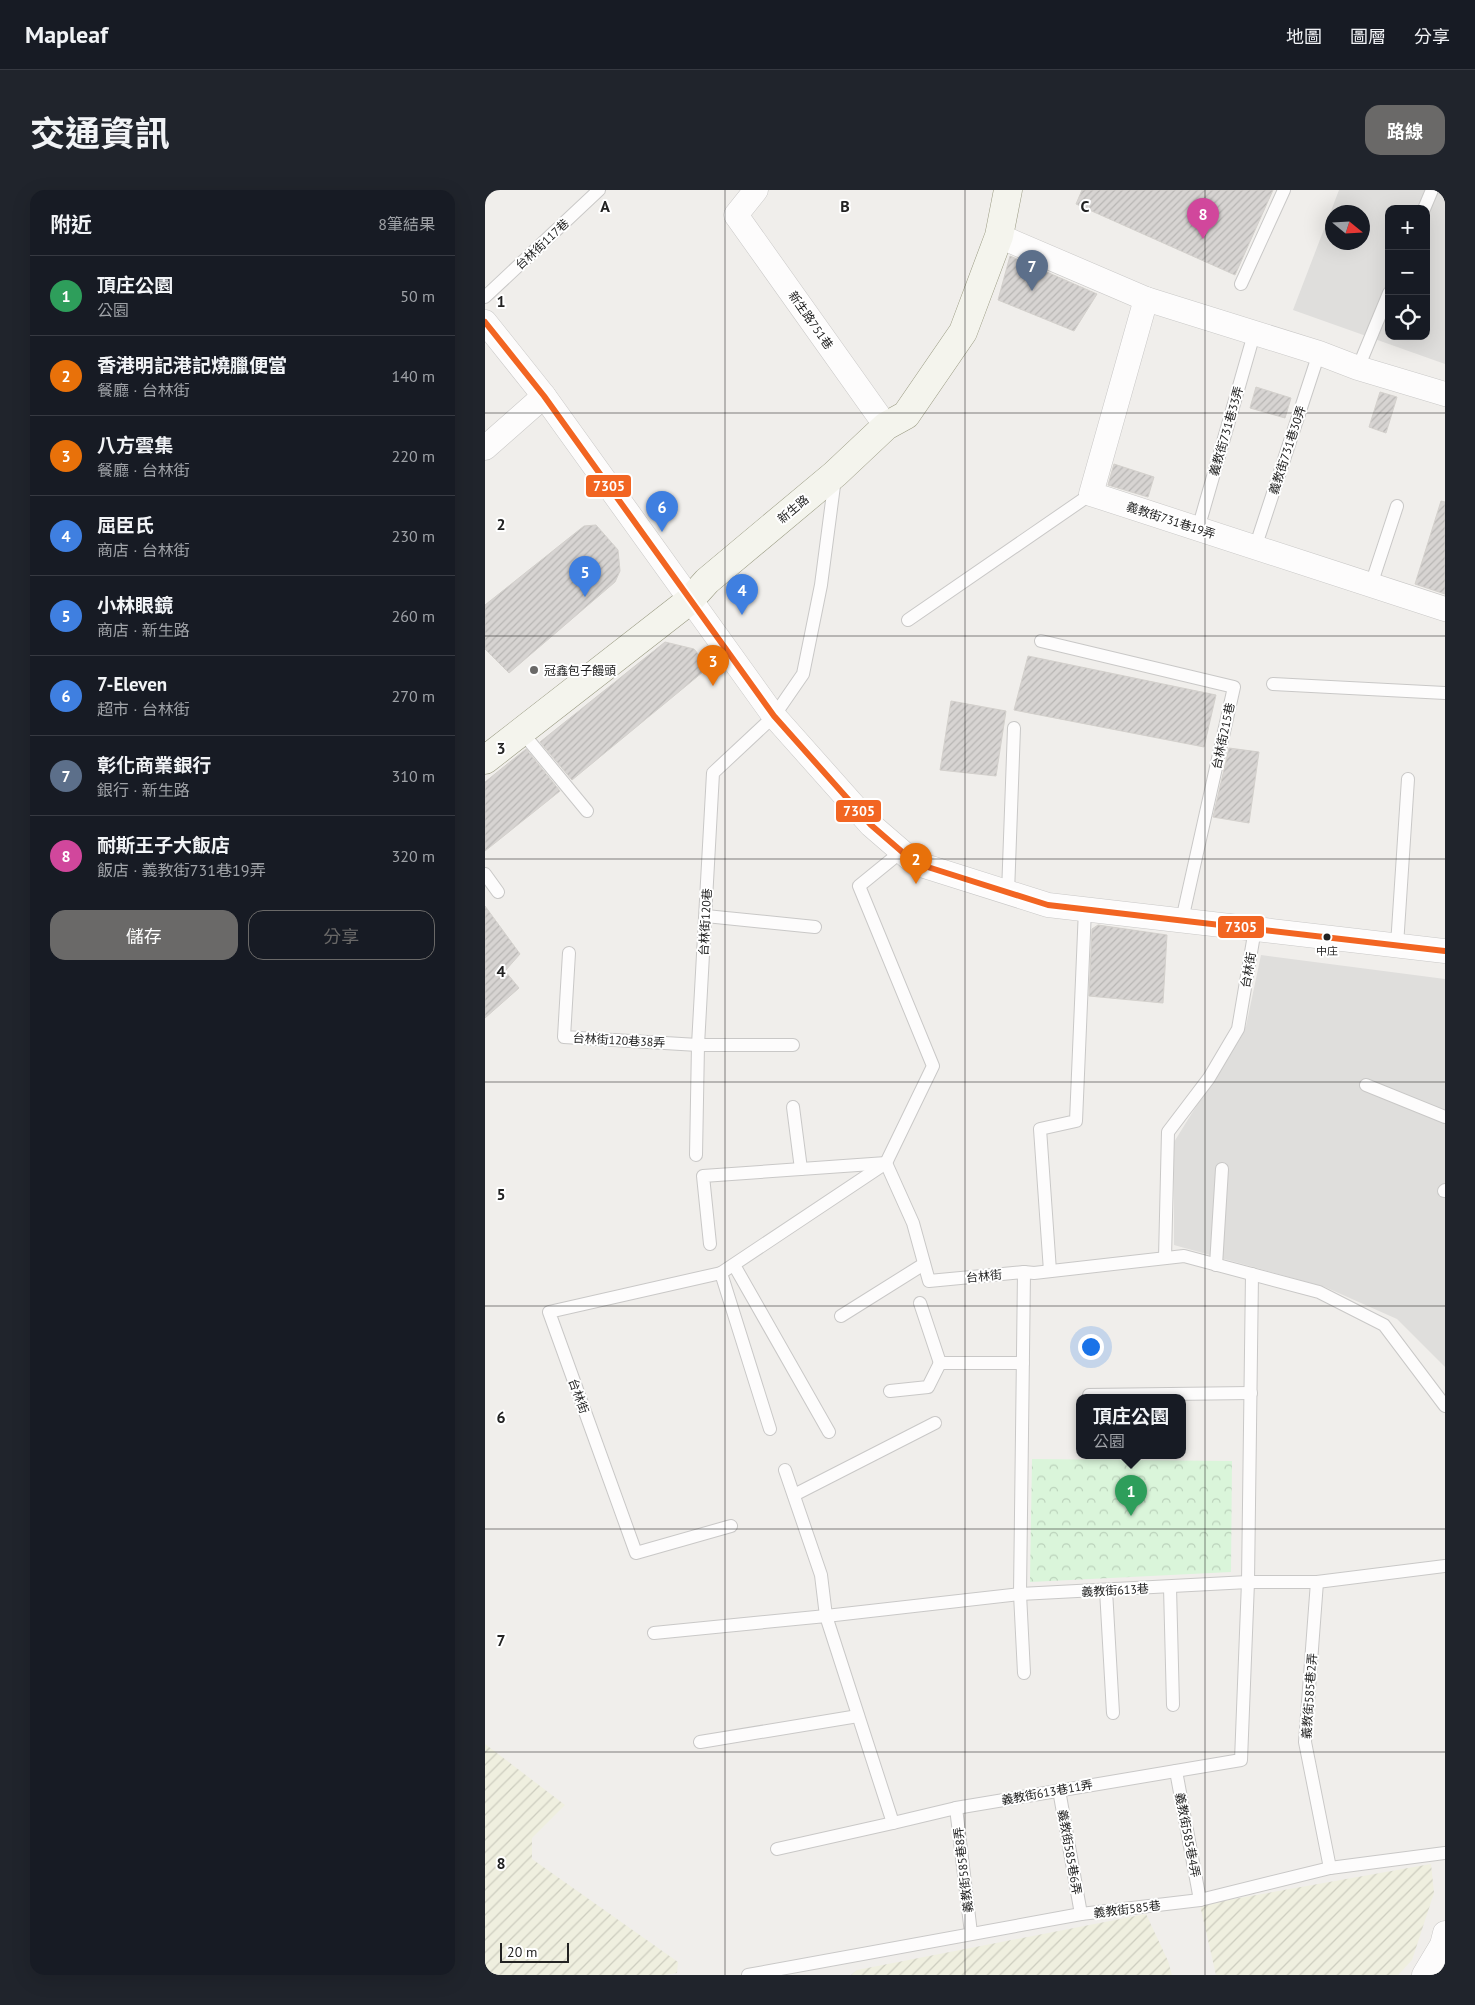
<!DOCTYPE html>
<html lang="zh-TW">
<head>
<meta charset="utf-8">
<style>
	:root { --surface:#171b24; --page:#20242c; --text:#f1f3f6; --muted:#9ea1a6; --line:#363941; --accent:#6a6968 }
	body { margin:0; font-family:"PT Sans","Noto Sans TC",sans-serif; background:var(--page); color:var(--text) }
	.controls { position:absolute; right:15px; top:15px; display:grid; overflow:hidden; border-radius:10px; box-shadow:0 5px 20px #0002 }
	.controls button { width:45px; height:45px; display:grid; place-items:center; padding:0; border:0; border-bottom:1px solid var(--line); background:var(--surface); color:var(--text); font:25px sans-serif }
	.compass { position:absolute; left:840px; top:15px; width:45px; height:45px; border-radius:50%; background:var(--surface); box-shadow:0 5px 20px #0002; rotate:108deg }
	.scale { position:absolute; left:15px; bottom:12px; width:69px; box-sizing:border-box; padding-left:5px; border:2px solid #222; border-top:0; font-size:14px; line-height:18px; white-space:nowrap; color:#222; -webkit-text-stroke:4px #fff; paint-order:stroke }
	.you { position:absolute; left:605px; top:1156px; width:18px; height:18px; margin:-12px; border:4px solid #fff; border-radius:50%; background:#1a73e8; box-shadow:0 0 0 8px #1a73e833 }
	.badge { display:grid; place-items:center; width:32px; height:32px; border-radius:50%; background:var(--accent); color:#fff; font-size:16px; font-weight:700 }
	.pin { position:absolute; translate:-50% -41px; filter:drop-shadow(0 1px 2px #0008) }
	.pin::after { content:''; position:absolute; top:26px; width:18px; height:15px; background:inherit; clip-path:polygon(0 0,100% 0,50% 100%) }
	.popup { position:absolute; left:591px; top:1204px; width:110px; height:65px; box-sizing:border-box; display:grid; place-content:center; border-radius:10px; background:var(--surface); filter:drop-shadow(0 1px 4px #0005); font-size:16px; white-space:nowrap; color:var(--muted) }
	.popup b { font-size:19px; color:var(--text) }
	.popup::after { content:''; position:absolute; left:50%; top:100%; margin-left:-10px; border:10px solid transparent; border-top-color:var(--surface) }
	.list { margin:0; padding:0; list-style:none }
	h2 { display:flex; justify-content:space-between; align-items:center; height:65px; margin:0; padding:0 20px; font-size:21px }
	h2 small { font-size:16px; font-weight:400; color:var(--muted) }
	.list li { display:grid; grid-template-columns:32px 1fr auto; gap:15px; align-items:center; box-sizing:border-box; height:80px; padding:0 20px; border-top:1px solid var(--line) }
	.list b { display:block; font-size:19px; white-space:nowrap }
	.list p { margin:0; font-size:16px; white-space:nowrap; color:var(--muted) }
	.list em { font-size:16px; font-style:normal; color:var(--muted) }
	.actions { display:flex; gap:10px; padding:15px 20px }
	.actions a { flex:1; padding:11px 0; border:1px solid var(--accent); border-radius:15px; text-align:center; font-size:18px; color:var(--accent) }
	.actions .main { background:var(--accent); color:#fff }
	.icon { flex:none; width:28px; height:28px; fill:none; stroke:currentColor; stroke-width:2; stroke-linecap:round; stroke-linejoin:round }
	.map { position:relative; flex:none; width:960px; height:1785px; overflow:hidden; border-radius:15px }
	header { display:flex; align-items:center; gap:30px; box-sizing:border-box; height:70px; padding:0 25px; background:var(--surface); border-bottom:1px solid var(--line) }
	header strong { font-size:24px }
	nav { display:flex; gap:28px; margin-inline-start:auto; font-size:18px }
	.intro { display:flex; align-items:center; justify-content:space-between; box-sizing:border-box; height:120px; padding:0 30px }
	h1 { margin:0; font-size:35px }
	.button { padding:12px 22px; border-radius:15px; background:var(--accent); color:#fff; font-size:18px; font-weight:700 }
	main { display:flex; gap:30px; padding:0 30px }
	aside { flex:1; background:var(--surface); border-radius:15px; box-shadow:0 5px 20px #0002 }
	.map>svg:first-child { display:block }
	.residential { fill:#dfdedc; fill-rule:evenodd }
	.farmland { fill:url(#farmland-furrows) }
	.park { fill:url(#park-crowns) }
	.building { fill:url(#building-hatch); stroke:#d3d0cc }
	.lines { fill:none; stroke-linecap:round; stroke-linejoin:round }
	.lane-casing { stroke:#c9c8c7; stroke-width:14 }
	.street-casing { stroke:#c9c8c7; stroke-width:25 }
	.secondary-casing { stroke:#999a82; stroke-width:29 }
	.lane { stroke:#fdfcfc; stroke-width:12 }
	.street { stroke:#fdfcfc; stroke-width:24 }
	.secondary { stroke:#f4f4ed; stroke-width:28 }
	.bus-1-casing { stroke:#fff; stroke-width:10 }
	.bus-1 { stroke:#f26522; stroke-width:6 }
	.grid { fill:none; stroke:#222; stroke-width:1; stroke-opacity:0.55 }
	.poi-dot { fill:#6a6968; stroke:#fff; stroke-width:2 }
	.bus-dot { fill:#222; stroke:#fff; stroke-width:2 }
	.labels { text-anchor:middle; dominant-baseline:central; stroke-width:4; stroke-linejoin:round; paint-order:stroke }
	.bus-label { font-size:11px; fill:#222; stroke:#fff }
	.street-label { font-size:12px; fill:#222; stroke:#fff }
	.poi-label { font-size:12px; fill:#222; stroke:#fff; text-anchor:start }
	.grid-label { font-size:16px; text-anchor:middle; font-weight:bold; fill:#222; stroke:#fff; stroke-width:4; stroke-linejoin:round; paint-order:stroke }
	.line-badge { stroke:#fff; stroke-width:2 }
	.badge-label { font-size:14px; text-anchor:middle; font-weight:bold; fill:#fff }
</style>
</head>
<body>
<header>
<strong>Mapleaf</strong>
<nav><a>地圖</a><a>圖層</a><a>分享</a></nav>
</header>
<div class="intro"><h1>交通資訊</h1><a class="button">路線</a></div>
<main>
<aside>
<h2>附近<small>8筆結果</small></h2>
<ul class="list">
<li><span class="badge" style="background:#2e9e5b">1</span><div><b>頂庄公園</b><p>公園</p></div><em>50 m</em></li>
<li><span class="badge" style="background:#e8710a">2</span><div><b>香港明記港記燒臘便當</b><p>餐廳 · 台林街</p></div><em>140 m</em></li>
<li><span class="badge" style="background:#e8710a">3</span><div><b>八方雲集</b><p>餐廳 · 台林街</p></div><em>220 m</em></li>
<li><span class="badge" style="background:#3f7fe0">4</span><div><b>屈臣氏</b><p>商店 · 台林街</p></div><em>230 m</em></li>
<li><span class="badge" style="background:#3f7fe0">5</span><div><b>小林眼鏡</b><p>商店 · 新生路</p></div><em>260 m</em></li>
<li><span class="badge" style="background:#3f7fe0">6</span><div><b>7-Eleven</b><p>超市 · 台林街</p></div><em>270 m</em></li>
<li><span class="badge" style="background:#5c6f8a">7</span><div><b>彰化商業銀行</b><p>銀行 · 新生路</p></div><em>310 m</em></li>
<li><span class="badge" style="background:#d1479c">8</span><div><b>耐斯王子大飯店</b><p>飯店 · 義教街731巷19弄</p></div><em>320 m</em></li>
</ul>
<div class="actions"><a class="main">儲存</a><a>分享</a></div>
</aside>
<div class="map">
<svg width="960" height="1785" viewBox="0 0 960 1785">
	<defs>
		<pattern id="farmland-furrows" width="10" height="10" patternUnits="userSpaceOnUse" patternTransform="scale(1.25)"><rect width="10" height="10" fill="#efefdf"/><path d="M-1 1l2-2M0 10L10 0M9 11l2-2" fill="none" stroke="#cdcdbf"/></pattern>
		<pattern id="park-crowns" width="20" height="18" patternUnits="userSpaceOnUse" patternTransform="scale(1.25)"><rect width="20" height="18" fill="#daf5da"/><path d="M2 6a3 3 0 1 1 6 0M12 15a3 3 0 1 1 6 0" fill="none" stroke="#bbd2bb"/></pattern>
		<pattern id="building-hatch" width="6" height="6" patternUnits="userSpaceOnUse" patternTransform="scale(1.25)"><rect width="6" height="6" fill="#d7d4d2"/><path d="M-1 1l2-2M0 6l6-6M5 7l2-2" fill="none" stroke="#b8b6b4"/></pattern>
	</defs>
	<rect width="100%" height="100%" fill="#f0eeeb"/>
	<g class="residential">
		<path d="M854 0H960V174L808 120ZM904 19H941V146H904ZM848 22H878V52H848Z"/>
		<polygon points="776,765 960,789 960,1177 912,1129 840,1097 689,1055 689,952 761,836"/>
	</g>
	<g class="farmland">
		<polygon points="0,1554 80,1615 47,1648 47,1669 193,1772 192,1783 180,1785 0,1785"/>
		<polygon points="946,1674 949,1703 927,1770 913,1785 731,1785 715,1715"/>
		<polygon points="661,1724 683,1771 687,1785 366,1785 372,1780"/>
	</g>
	<polygon class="park" points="547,1269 747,1271 746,1382 545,1392"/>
	<g class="building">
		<polygon points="597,0 788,0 750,85 591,14"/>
		<polygon points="525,66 612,104 589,141 513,110"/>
		<polygon points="771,197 806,208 800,228 765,218"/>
		<polygon points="895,202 912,207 901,243 884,237"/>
		<polygon points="629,274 669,287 663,307 623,295"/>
		<polygon points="956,311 960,312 960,404 930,394"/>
		<polygon points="111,335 133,360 135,381 130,392 24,483 0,459 0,415 99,336"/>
		<polygon points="180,452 209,459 224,477 87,590 55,552"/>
		<polygon points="543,466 731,505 719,557 529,520"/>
		<polygon points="466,511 521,521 511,586 455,580"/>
		<polygon points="744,558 774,562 764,633 728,627"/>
		<polygon points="41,559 75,601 0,661 0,592"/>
		<polygon points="0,716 35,764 20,781 34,798 0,828"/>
		<polygon points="613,735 682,745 678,813 604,806 607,739"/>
	</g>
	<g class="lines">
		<g class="lane-casing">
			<g id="lane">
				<polyline points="939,19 947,0"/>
				<polyline points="756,94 799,0"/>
				<polyline points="0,107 114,0"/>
				<polyline points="873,178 904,103"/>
				<polyline points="713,339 769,144"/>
				<polyline points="770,358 834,163"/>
				<polyline points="886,395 912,316"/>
				<polyline points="423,430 606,304"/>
				<polyline points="556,451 749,497 697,730"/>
				<polyline points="788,494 960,503"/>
				<polyline points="36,541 102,621"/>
				<polyline points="0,684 13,702"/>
				<polyline points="523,703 529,538"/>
				<polyline points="221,726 330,737"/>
				<polyline points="912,755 923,589"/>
				<polyline points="84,763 79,847 213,855 308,855"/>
				<polyline points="881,895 960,927"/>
				<polyline points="308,917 316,979"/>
				<polyline points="211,965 213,855 228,583 289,526 318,484 336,395 350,288"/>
				<polyline points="959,1001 960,1000"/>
				<polyline points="225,1054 218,986 401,973 428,1033 444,1091 539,1082 549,1083 699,1066 834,1102 899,1135 960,1216"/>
				<polyline points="680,1068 683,942 724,888 753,839 770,739"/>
				<polyline points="249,1075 344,1242"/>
				<polyline points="731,1075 737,979"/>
				<polyline points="565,1081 555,939 591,931 600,719"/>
				<polyline points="539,1082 535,1404 539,1483"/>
				<polyline points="236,1083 64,1122 151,1363 246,1336"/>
				<polyline points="435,1113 455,1173"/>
				<polyline points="356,1126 439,1074"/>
				<polyline points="405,1201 443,1197 455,1173 538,1173"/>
				<polyline points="604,1205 766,1203"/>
				<polyline points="285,1239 236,1083 401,973 448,876 374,696 417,661"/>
				<polyline points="300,1280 336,1385 341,1426 535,1404 763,1392 832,1392 960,1376"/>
				<polyline points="309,1305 450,1233"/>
				<polyline points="832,1392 820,1552 845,1678"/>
				<polyline points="685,1397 688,1515"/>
				<polyline points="621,1400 628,1523"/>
				<polyline points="169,1443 341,1426 408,1633 471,1618 756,1570 763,1392 767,1084"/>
				<polyline points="215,1552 373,1526"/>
				<polyline points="691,1581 715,1710"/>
				<polyline points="574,1600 596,1724"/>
				<polyline points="471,1618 486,1743"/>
				<polyline points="292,1659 408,1633"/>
				<polyline points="263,1785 596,1724 715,1710 845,1678 960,1663"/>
			</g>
		</g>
		<g class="street-casing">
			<g id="street">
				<polyline points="271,0 251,25 401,236"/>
				<polyline points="514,46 661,109 834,163 873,178 960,204"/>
				<polyline points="661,109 606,304 960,419"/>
				<polyline points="0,132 59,206 289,526 386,635 430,673 563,715 960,761"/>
				<polyline points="0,258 59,206"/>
				<polyline points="939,1785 957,1755 960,1743"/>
			</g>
		</g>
		<g class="secondary-casing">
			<polyline id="secondary" points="0,570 204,411 222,391 350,284 401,236 421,225 478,142 514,46 523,0"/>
		</g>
		<use href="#lane" class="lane"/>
		<use href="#street" class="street"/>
		<use href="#secondary" class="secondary"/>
		<g class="bus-1-casing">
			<polyline id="bus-1" points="0,132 59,206 289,526 386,635 430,673 563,715 960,761"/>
		</g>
		<use href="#bus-1" class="bus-1"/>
	</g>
	<path class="grid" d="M240 0V1785M480 0V1785M720 0V1785M0 223H960M0 446H960M0 669H960M0 892H960M0 1116H960M0 1339H960M0 1562H960"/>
	<circle class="poi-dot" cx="49" cy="480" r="5"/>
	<circle class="bus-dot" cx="842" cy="747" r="4.5"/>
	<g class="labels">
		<g class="bus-label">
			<text x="842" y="761">中庄</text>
		</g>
		<g class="street-label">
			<text transform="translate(57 54) rotate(-43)">台林街117巷</text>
			<text transform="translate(326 130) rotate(55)">新生路751巷</text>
			<text transform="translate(741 241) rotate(-74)">義教街731巷33弄</text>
			<text transform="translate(802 260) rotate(-72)">義教街731巷30弄</text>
			<text transform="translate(308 319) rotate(-40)">新生路</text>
			<text transform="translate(686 330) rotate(18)">義教街731巷19弄</text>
			<text transform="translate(738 546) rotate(-78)">台林街215巷</text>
			<text transform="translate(220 732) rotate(-87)">台林街120巷</text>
			<text transform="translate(763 780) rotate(-80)">台林街</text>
			<text transform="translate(134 850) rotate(3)">台林街120巷38弄</text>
			<text transform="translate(499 1086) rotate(-6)">台林街</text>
			<text transform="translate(94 1206) rotate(70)">台林街</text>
			<text transform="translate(630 1400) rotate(-3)">義教街613巷</text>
			<text transform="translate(824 1506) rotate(-86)">義教街585巷2弄</text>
			<text transform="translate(562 1602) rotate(-10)">義教街613巷11弄</text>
			<text transform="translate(703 1645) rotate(79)">義教街585巷4弄</text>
			<text transform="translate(585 1662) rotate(80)">義教街585巷6弄</text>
			<text transform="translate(478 1680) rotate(-97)">義教街585巷8弄</text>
			<text transform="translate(642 1719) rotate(-7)">義教街585巷</text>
		</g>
		<g class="poi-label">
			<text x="59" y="480">冠鑫包子饅頭</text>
		</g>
	</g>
	<g class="grid-label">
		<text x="120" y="22">A</text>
		<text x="360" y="22">B</text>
		<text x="600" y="22">C</text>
		<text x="16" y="117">1</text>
		<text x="16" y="340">2</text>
		<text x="16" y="564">3</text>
		<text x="16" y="787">4</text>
		<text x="16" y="1010">5</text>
		<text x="16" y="1233">6</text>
		<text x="16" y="1456">7</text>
		<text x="16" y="1679">8</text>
	</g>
	<g class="line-badge">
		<rect x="100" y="284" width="47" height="24" rx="5" fill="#f26522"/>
		<rect x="350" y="609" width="47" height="24" rx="5" fill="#f26522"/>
		<rect x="732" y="725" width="48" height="24" rx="5" fill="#f26522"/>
	</g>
	<g class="badge-label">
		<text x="124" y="301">7305</text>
		<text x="374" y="626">7305</text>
		<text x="756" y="742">7305</text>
	</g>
</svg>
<div class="controls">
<button>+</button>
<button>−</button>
<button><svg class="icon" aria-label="locate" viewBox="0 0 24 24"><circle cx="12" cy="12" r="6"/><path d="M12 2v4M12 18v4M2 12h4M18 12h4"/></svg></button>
</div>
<svg class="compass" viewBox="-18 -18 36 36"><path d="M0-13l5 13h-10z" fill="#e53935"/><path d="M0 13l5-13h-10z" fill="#9ea1a6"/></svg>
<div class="scale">20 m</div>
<div class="you"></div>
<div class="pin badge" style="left:646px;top:1326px;background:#2e9e5b">1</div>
<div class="popup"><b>頂庄公園</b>公園</div>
<div class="pin badge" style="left:431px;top:694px;background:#e8710a">2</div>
<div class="pin badge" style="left:228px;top:496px;background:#e8710a">3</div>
<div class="pin badge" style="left:257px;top:425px;background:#3f7fe0">4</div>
<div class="pin badge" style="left:100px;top:407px;background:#3f7fe0">5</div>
<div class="pin badge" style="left:177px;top:342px;background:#3f7fe0">6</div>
<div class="pin badge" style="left:547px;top:101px;background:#5c6f8a">7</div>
<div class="pin badge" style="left:718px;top:49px;background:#d1479c">8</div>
</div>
</main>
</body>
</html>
